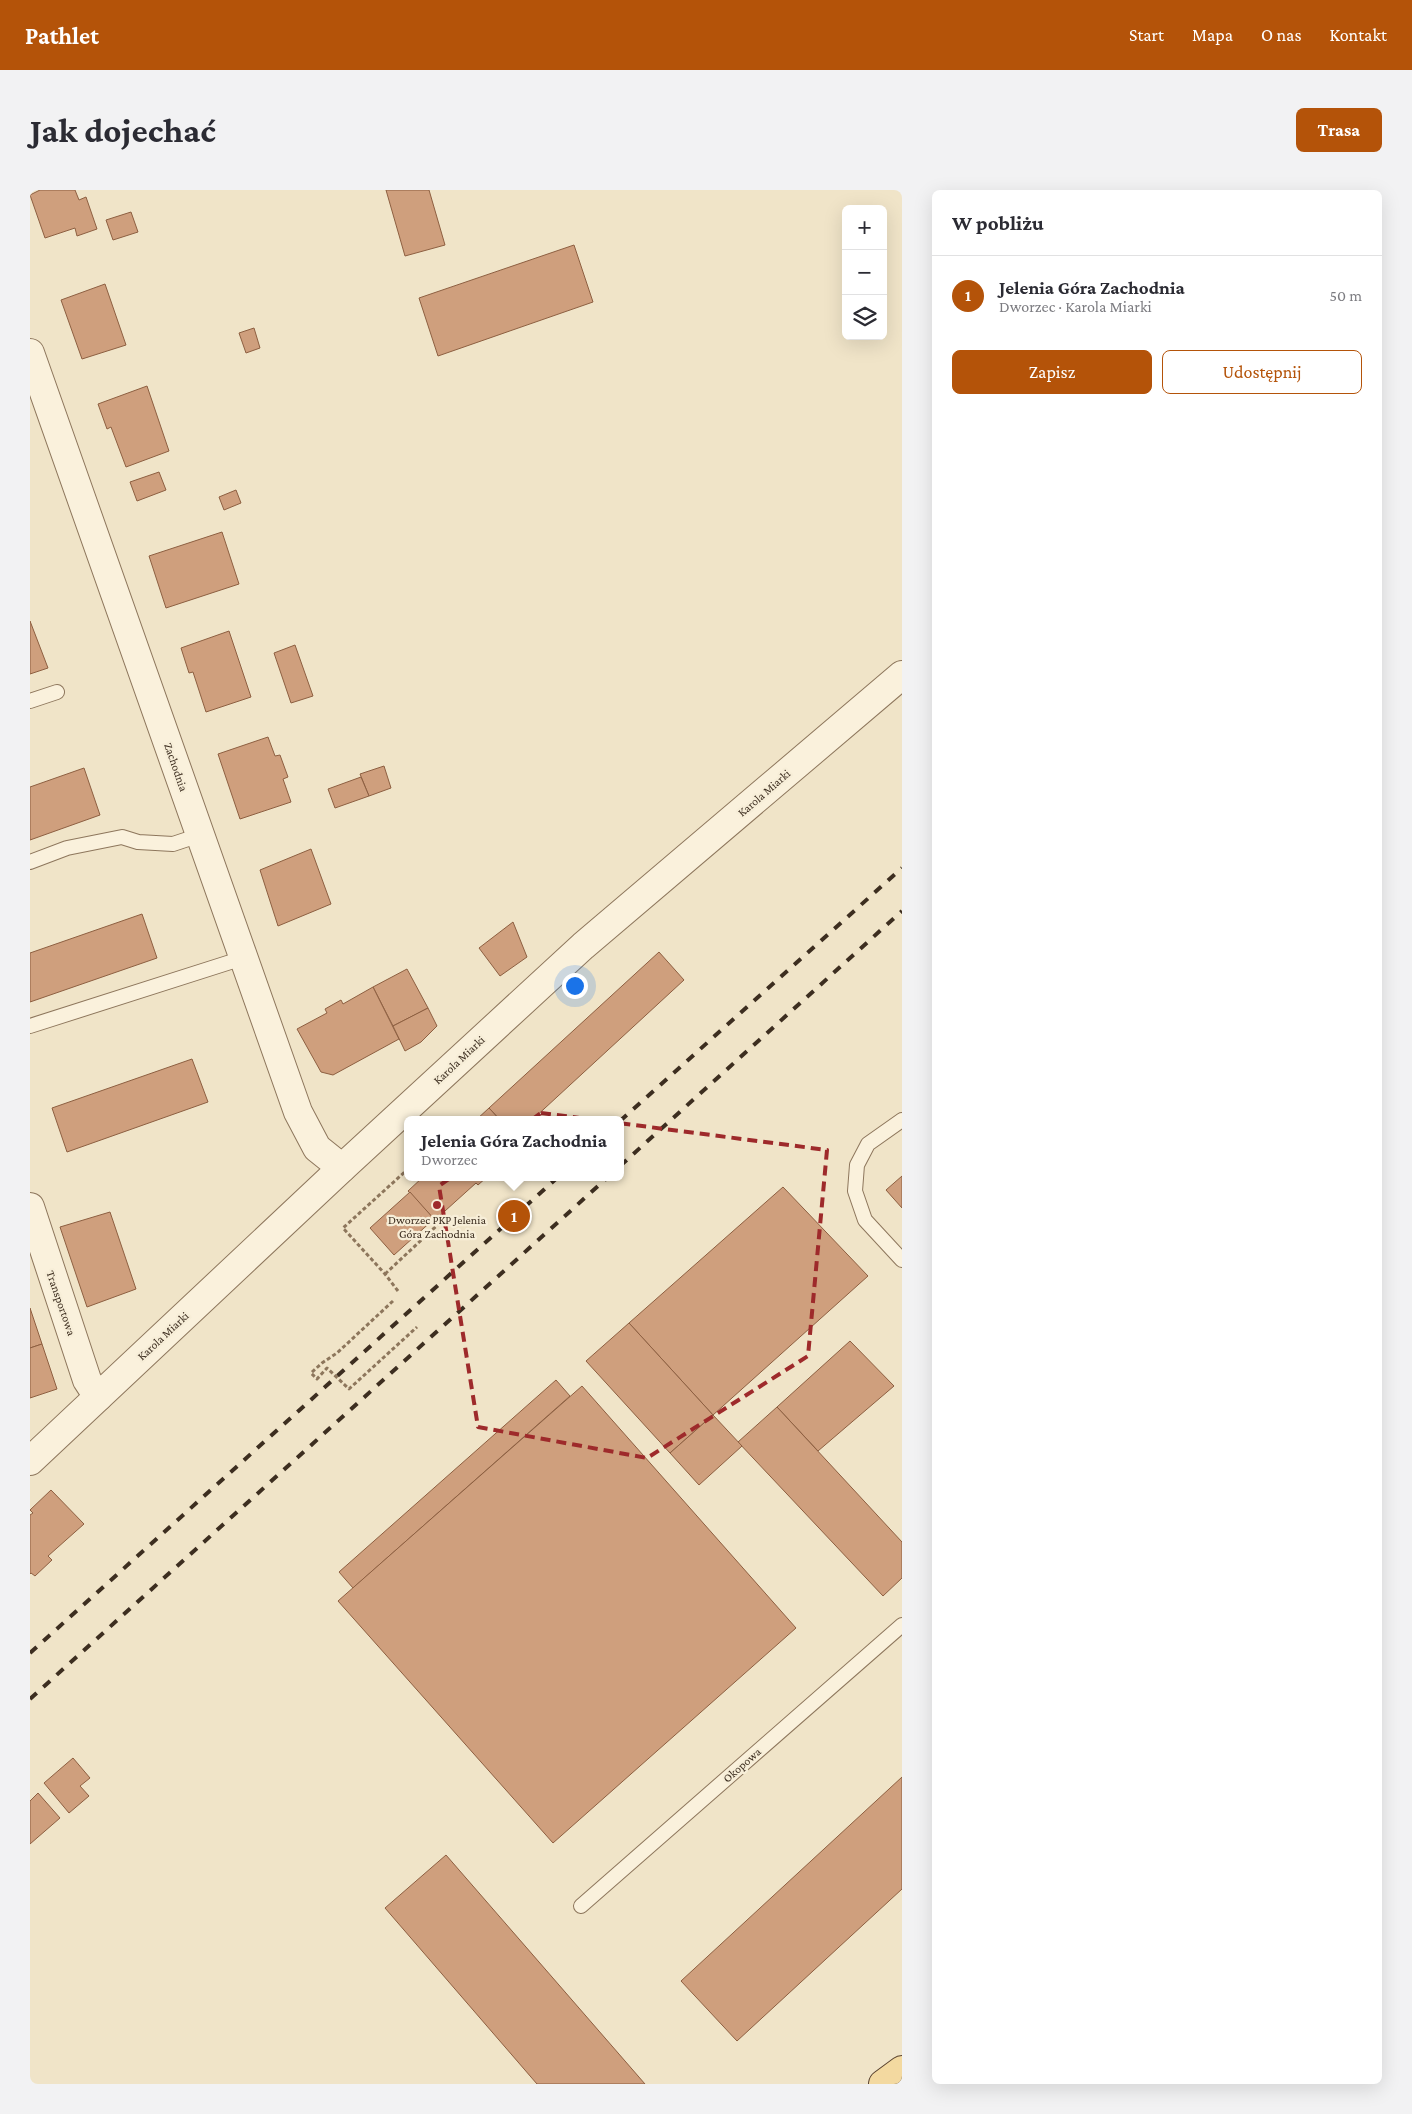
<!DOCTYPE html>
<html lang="pl">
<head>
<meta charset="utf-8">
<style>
	:root { --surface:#fff; --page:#f2f2f3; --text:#2b2b33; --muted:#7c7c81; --line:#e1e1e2; --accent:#b45309 }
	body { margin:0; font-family:"Crimson Pro",serif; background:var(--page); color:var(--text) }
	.controls { position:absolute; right:15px; top:15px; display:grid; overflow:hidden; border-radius:8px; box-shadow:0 5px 20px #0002 }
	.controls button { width:45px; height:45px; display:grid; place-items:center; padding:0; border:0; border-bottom:1px solid var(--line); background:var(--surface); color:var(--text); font:25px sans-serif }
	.you { position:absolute; left:544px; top:795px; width:18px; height:18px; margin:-12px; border:4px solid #fff; border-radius:50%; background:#1a73e8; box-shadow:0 0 0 8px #1a73e833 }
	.badge { display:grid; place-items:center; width:32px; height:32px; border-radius:50%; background:var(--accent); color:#fff; font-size:16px; font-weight:700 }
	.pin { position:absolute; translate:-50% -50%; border:2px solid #fff; box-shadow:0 1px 5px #0006 }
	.popup { position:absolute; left:374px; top:926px; width:220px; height:65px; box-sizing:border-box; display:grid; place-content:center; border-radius:8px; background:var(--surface); filter:drop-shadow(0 1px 4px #0005); font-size:16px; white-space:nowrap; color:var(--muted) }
	.popup b { font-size:19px; color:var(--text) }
	.popup::after { content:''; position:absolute; left:50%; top:100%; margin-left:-10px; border:10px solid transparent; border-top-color:var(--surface) }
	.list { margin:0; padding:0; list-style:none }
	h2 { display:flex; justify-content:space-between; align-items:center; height:65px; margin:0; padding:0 20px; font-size:21px }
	h2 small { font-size:16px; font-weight:400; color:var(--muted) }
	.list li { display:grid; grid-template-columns:32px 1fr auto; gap:15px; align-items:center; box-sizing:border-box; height:80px; padding:0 20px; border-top:1px solid var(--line) }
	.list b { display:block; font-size:19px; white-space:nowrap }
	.list p { margin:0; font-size:16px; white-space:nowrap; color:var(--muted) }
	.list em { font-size:16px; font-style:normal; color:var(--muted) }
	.actions { display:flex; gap:10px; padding:15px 20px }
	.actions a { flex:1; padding:11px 0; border:1px solid var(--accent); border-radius:8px; text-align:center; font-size:18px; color:var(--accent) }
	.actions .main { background:var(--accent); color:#fff }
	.icon { flex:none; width:28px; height:28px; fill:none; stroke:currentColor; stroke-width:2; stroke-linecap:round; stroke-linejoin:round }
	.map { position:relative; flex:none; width:872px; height:1894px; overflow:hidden; border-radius:8px }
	header { display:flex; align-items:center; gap:30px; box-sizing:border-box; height:70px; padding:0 25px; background:var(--accent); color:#fff }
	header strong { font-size:24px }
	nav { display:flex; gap:28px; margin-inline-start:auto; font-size:18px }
	.intro { display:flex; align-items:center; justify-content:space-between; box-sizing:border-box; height:120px; padding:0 30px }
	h1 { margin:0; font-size:35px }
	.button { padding:12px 22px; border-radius:8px; background:var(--accent); color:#fff; font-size:18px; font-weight:700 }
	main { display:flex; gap:30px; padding:0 30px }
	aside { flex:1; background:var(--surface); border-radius:8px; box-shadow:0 5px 20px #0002 }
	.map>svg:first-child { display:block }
	.building { fill:#cf9f7d; stroke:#8d5f41 }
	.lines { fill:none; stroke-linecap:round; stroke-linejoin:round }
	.lane-casing { stroke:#8d765c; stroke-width:16 }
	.street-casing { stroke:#8d765c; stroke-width:30 }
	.primary-casing { stroke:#5b4430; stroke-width:30 }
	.path { stroke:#8d765c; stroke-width:3; stroke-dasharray:4 2.5; stroke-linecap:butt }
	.lane { stroke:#faf1dc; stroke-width:14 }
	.street { stroke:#faf1dc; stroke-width:28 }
	.primary { stroke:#f3d9a0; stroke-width:28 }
	.rail { stroke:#3d2e20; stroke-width:4; stroke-dasharray:9 9; stroke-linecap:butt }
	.marked { fill:none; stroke:#9e2a2b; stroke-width:4; stroke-dasharray:10 6; stroke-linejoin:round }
	.poi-dot { fill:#9e2a2b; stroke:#f7eed8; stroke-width:2 }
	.labels { text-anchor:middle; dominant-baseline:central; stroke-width:4.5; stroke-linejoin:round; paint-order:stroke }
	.street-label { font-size:12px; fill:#3d2e20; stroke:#f7eed8 }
	.poi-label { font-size:12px; fill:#3d2e20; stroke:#f7eed8 }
</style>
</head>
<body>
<header>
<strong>Pathlet</strong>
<nav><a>Start</a><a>Mapa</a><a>O nas</a><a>Kontakt</a></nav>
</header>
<div class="intro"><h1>Jak dojechać</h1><a class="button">Trasa</a></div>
<main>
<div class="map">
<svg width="872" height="1894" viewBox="0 0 872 1894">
	<rect width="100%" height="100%" fill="#f0e4c8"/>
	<g class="building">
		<polygon points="10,0 45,0 49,10 56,7 67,39 47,46 45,38 15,48 0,5"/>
		<polygon points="356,0 399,0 415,55 375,66"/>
		<polygon points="101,22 108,42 83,50 76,30"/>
		<polygon points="544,55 563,112 408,166 389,108"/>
		<polygon points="75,94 96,155 52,169 31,110"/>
		<polygon points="224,138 230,158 216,163 209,143"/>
		<polygon points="117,196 139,261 96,277 81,237 77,239 68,214"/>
		<polygon points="129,282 136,300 107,311 100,292"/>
		<polygon points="206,300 211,313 194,320 189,307"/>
		<polygon points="192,342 209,394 136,418 119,366"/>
		<polygon points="0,431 18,478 0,484"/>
		<polygon points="199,441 221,507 176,522 163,482 159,483 151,458"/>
		<polygon points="265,455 283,506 261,513 244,463"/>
		<polygon points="238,547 245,566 250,565 258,587 253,589 261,612 210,629 188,564"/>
		<polygon points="354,576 361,598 339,606 330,584"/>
		<polygon points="54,578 70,625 0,650 0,597"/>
		<polygon points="331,587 339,606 305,618 298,599"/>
		<polygon points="281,659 301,714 248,736 230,680"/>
		<polygon points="112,724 127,768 0,812 0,763"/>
		<polygon points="483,732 497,767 470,786 449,758"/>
		<polygon points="629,762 654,790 502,930 470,930 459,918"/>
		<polygon points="377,779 398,818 363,836 343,797"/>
		<polygon points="343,797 369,849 303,885 291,882 267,839 297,823 295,819 311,810 313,814"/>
		<polygon points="398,818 407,836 391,852 375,861 363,836"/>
		<polygon points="162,869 178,912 37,962 22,918"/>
		<polygon points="459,918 470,930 446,930"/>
		<polygon points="872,986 872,1018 856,1000"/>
		<polygon points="393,987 457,987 448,995 446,993 405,1030 378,1001"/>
		<polygon points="753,997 838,1086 683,1225 599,1133"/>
		<polygon points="380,1002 404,1029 364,1065 340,1038"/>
		<polygon points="80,1022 106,1099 57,1117 30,1037"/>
		<polygon points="0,1118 12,1154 0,1158"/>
		<polygon points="599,1133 683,1225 640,1263 556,1171"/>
		<polygon points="820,1151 864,1196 788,1261 747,1217"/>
		<polygon points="12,1154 27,1199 0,1208 0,1158"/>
		<polygon points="526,1190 540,1206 323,1398 309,1382"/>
		<polygon points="552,1196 766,1438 523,1653 308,1411"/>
		<polygon points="747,1217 872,1352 872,1388 853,1406 708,1252"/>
		<polygon points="683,1225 712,1256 669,1295 640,1263"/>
		<polygon points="21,1300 54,1334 18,1366 22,1370 5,1386 1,1383 0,1384 0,1325 3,1323 0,1320"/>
		<polygon points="43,1568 60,1588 50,1596 59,1606 39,1623 14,1593"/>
		<polygon points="872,1587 872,1699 707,1851 651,1791"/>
		<polygon points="8,1603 30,1628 0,1654 0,1611"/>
		<polygon points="416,1665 615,1894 507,1894 355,1718"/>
	</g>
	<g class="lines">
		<g class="lane-casing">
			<g id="lane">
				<polyline points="0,511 27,502"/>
				<polyline points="0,672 37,658 92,647 108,652 143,654 170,645"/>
				<polyline points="0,836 213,768"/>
				<polyline points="872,930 838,954 827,975 825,1001 835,1030 872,1070"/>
				<polyline points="551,1716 872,1435"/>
			</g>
		</g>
		<g class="street-casing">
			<g id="street">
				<polyline points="0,163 268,922 287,958 312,978"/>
				<polyline points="0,1017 57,1190 68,1207"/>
				<polyline points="0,1271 312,978 553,756 872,485"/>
			</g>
		</g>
		<g class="primary-casing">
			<polyline id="primary" points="853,1894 872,1880"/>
		</g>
		<g class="path">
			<polyline points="355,1084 416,1027"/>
			<polyline points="368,1101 355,1084 313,1038 378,979"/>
			<polyline points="363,1111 307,1163 292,1173 281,1183 287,1189 297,1178 319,1199 387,1137"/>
		</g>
		<use href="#lane" class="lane"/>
		<use href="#street" class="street"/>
		<use href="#primary" class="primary"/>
		<g class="rail">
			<polyline points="590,931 872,678"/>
			<polyline points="590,976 872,721"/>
			<polyline points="0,1463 528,987"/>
			<polyline points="0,1509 578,987"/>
		</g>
	</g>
	<path class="marked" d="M511 923 797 960 778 1166 617 1268 448 1237 409 996Z"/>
	<circle class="poi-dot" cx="407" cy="1015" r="5"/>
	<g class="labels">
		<g class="street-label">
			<text transform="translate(146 577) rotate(71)">Zachodnia</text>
			<text transform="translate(734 603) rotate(-41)">Karola Miarki</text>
			<text transform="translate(429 870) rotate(-43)">Karola Miarki</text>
			<text transform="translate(31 1113) rotate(71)">Transportowa</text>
			<text transform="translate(133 1146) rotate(-43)">Karola Miarki</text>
			<text transform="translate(712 1575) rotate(-41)">Okopowa</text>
		</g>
		<g class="poi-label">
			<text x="407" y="1030">Dworzec PKP Jelenia<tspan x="407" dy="14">Góra Zachodnia</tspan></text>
		</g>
	</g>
</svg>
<div class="controls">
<button>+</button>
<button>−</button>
<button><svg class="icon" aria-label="layers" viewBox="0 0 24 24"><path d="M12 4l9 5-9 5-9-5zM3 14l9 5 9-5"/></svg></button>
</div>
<div class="you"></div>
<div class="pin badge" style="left:484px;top:1026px">1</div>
<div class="popup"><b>Jelenia Góra Zachodnia</b>Dworzec</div>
</div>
<aside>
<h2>W pobliżu<small></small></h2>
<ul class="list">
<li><span class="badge">1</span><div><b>Jelenia Góra Zachodnia</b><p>Dworzec · Karola Miarki</p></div><em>50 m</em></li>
</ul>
<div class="actions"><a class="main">Zapisz</a><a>Udostępnij</a></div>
</aside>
</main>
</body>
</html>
